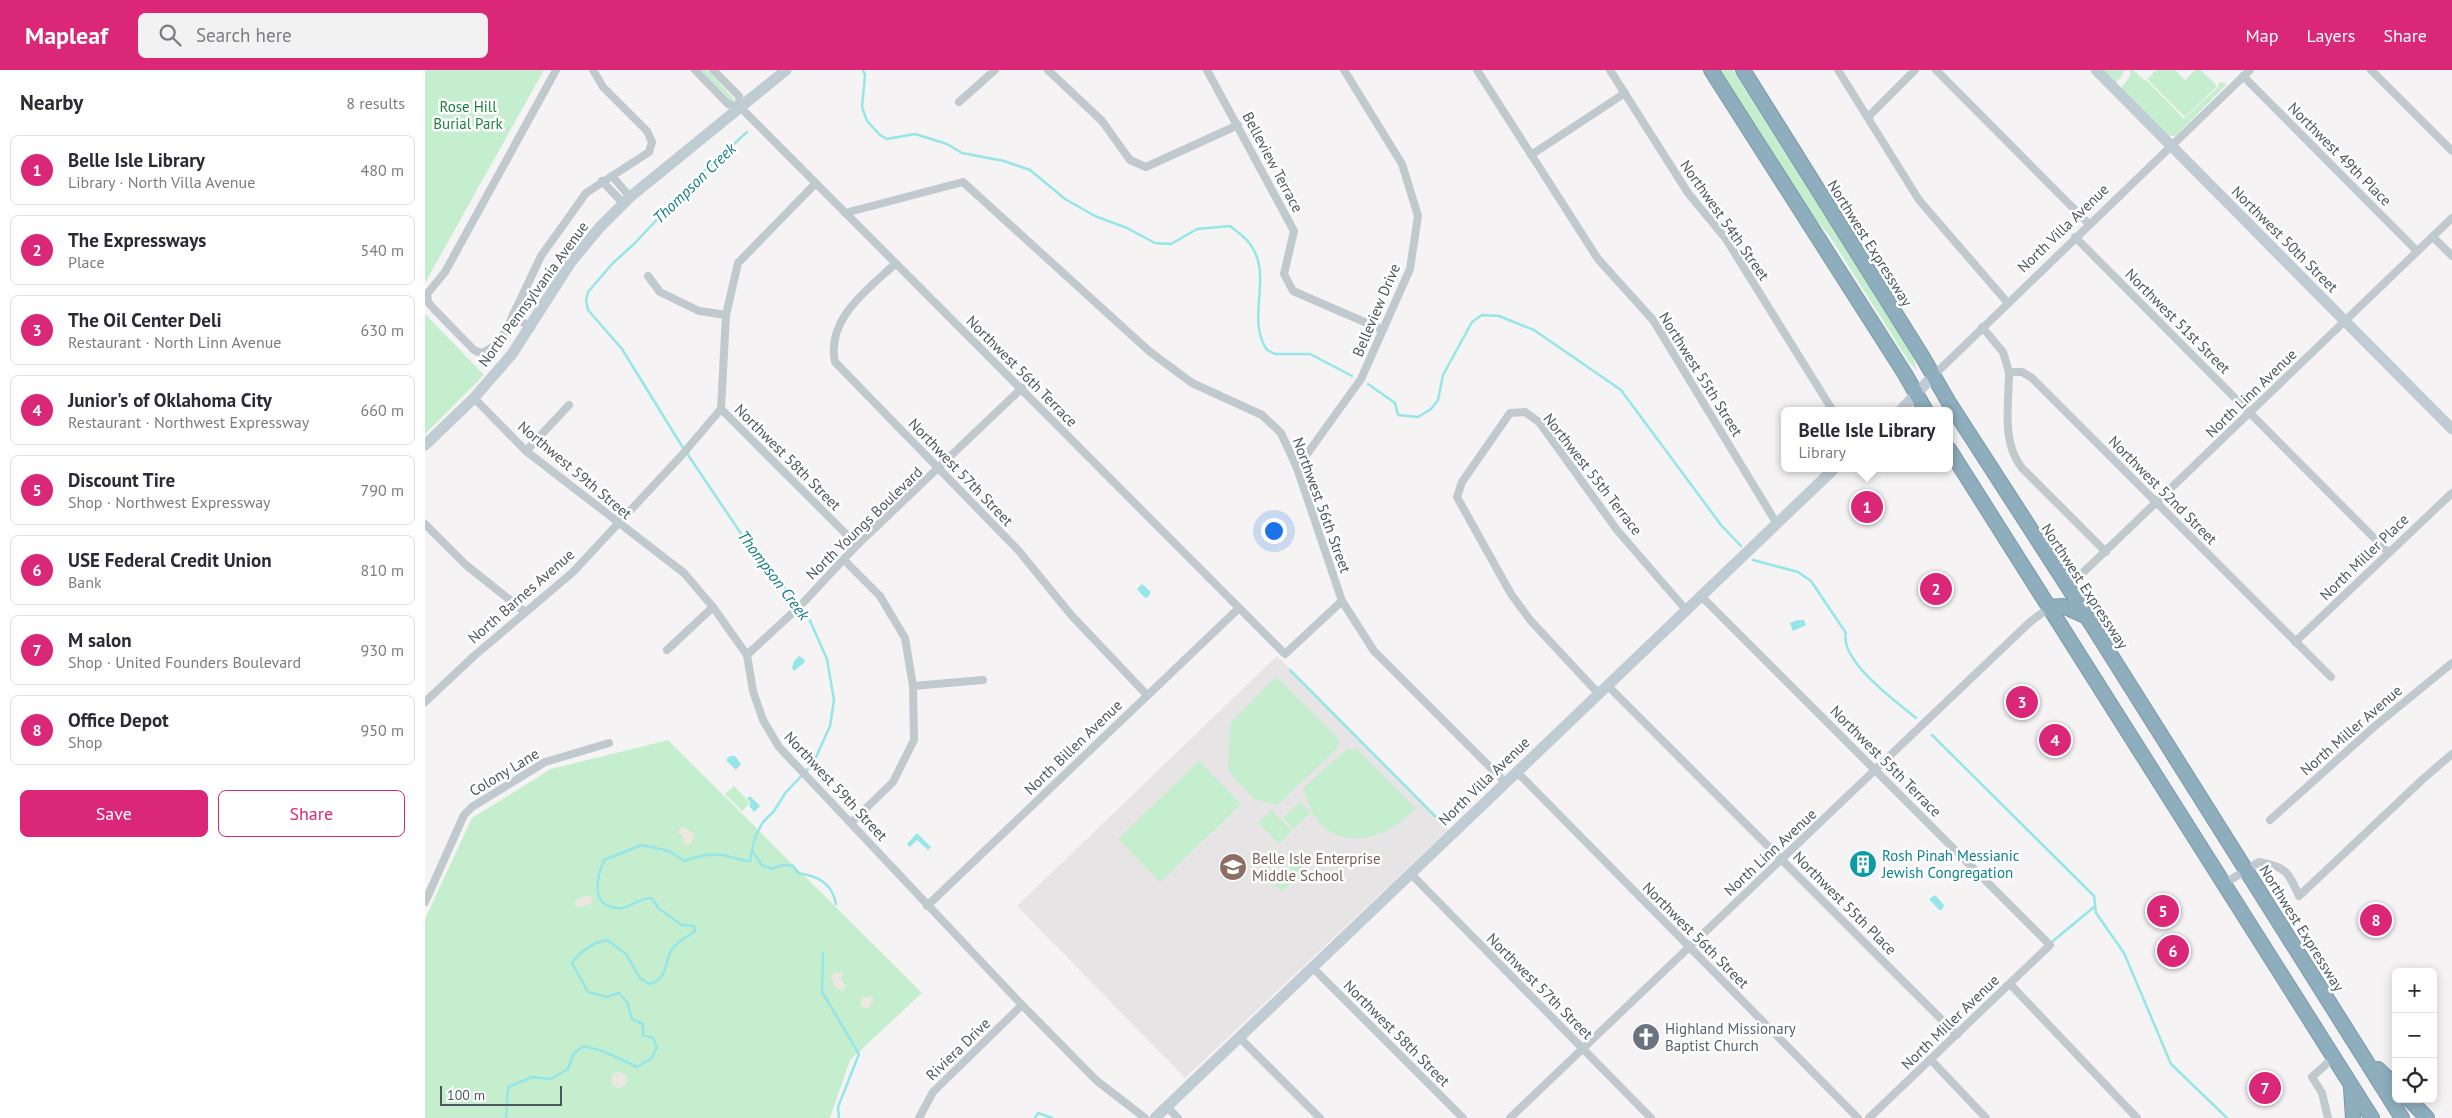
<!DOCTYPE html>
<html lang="en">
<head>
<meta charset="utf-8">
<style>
	:root { --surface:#fff; --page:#f2f2f3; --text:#2b2b33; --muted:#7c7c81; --line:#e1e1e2; --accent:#db2777 }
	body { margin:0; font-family:"PT Sans",sans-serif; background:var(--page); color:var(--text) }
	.controls { position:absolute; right:15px; bottom:15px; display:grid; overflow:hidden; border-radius:8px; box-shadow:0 2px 12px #0003 }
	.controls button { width:45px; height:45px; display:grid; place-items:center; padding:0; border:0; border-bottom:1px solid var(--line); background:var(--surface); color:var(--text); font:25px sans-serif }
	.scale { position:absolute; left:15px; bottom:12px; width:122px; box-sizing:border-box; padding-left:5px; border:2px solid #4b595f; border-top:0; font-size:14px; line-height:18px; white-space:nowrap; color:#4b595f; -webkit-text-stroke:4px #fff; paint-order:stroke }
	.you { position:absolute; left:848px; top:460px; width:18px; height:18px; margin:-12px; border:4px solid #fff; border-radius:50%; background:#1a73e8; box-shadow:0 0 0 8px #1a73e833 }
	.badge { display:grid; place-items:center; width:32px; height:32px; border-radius:50%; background:var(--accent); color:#fff; font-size:16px; font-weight:700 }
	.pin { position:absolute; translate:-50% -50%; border:2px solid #fff; box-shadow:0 1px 5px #0006 }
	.popup { position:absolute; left:1356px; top:337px; width:172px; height:65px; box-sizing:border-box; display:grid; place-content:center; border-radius:8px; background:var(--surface); filter:drop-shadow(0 1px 4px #0005); font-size:16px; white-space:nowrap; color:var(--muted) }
	.popup b { font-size:19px; color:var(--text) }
	.popup::after { content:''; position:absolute; left:50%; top:100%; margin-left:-10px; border:10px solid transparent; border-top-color:var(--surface) }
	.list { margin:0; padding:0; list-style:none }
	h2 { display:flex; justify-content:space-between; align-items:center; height:65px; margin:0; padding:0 20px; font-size:21px }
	h2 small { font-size:16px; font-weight:400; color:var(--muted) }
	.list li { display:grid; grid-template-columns:32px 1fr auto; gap:15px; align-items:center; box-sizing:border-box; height:70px; margin:0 10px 10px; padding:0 10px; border:1px solid var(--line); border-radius:8px }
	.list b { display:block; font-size:19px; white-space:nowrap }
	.list p { margin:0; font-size:16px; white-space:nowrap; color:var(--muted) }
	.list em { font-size:16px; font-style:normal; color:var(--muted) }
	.actions { display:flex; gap:10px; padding:15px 20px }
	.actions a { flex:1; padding:11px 0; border:1px solid var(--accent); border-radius:8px; text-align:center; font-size:18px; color:var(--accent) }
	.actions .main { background:var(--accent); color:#fff }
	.icon { flex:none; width:28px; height:28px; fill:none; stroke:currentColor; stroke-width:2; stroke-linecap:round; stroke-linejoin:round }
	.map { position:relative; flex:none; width:2027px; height:1048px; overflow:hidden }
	header { display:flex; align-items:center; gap:30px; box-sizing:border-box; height:70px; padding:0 25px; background:var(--accent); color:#fff }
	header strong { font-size:24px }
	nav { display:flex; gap:28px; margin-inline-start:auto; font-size:18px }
	.search { width:350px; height:45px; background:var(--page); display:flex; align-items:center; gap:12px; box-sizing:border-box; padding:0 18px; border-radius:8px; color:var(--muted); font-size:19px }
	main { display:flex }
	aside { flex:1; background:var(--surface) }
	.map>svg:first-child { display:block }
	.education { fill:#e6e4e4 }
	.green { fill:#c5eece }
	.sand { fill:#ede7e1 }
	.water { fill:#95e6e8 }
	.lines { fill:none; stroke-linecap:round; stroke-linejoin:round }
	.stream { stroke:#95e6e8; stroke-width:2.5 }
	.highway-casing { stroke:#7999aa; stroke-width:16 }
	.street { stroke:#bfc9ce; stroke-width:8 }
	.secondary { stroke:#c0ccd3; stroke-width:11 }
	.highway { stroke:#8eaebe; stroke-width:14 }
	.labels { text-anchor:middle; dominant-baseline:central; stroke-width:5; stroke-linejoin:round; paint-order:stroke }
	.park-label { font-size:15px; fill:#1d7f3c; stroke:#fff }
	.street-label { font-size:15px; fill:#4b595f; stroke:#fff }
	.culture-label { font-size:15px; fill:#0d838f; stroke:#fff; text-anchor:start }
	.education-label { font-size:15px; fill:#785e54; stroke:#fff; text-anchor:start }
	.worship-label { font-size:15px; fill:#5b616d; stroke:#fff; text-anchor:start }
	.water-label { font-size:16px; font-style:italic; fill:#147f83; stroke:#fff }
</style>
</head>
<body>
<header>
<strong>Mapleaf</strong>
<div class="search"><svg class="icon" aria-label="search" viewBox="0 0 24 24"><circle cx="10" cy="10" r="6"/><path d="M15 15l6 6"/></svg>Search here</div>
<nav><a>Map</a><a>Layers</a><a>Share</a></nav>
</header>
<main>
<aside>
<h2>Nearby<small>8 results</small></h2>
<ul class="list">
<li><span class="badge">1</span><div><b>Belle Isle Library</b><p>Library · North Villa Avenue</p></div><em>480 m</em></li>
<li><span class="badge">2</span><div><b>The Expressways</b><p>Place</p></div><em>540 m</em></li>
<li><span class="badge">3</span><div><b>The Oil Center Deli</b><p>Restaurant · North Linn Avenue</p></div><em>630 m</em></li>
<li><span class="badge">4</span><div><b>Junior's of Oklahoma City</b><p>Restaurant · Northwest Expressway</p></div><em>660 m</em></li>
<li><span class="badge">5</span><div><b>Discount Tire</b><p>Shop · Northwest Expressway</p></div><em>790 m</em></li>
<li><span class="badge">6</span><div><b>USE Federal Credit Union</b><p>Bank</p></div><em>810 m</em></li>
<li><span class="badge">7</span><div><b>M salon</b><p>Shop · United Founders Boulevard</p></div><em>930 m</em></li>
<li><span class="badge">8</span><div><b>Office Depot</b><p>Shop</p></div><em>950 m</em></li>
</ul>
<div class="actions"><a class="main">Save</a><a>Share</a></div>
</aside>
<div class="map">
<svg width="2027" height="1048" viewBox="0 0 2027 1048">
	<rect width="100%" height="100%" fill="#f5f3f3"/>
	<polygon class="education" points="852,586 1024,759 760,1008 592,836"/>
	<g class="green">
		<polygon points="0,0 119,0 0,213"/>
		<polygon points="276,0 282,0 310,30 306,31"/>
		<polygon points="1294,0 1308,0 1488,286 1492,300 1484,292 1404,165 1383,141"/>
		<polygon points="1677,0 1699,0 1697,6 1691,12"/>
		<polygon points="1705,0 1709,0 1715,7 1722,11 1759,49 1794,16 1793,13 1800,12 1801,15 1750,66 1743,66 1696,18 1705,6"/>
		<polygon points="1731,0 1750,0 1760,10 1770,0 1776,0 1792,16 1760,47 1722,9"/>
		<polygon points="0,244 59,305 0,364"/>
		<polygon points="851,607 914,669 913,678 852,735 829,729 803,700 805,654"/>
		<polygon points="243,670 497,923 425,990 405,1048 0,1048 0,849 47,748 126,699"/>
		<path d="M922 679H931L990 738C982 746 973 755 963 760 935 775 902 771 886 740 883 734 881 726 878 718Z"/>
		<polygon points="774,691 816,734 735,812 693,769"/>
		<polygon points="309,716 325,733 317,741 300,724"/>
		<polygon points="875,732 886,743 868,759 858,748"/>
		<polygon points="847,740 867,761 854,774 833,753"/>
		<polygon points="873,791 885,804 875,814 862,801"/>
		<polygon points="848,797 865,814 857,822 840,804"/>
	</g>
	<g class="sand">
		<polygon points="255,758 260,758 270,765 266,774 263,775 258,772 257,765 253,762"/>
		<polygon points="161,825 166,826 168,830 163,835 153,837 150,835 150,831"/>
		<polygon points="416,902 418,904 416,910 421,916 417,921 410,917 406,906 409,903"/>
		<polygon points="447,926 448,931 443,939 436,936 436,928"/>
		<circle cx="194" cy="1010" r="8"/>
	</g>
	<g class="water">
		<polygon points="717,514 726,522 723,527 720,528 712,519"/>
		<polygon points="1373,550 1379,550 1381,555 1368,561 1365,553"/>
		<polygon points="374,586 379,589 380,592 369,601 367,598 369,591"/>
		<polygon points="305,686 310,686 316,694 311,700 301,690"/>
		<polygon points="325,726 335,736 329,742 324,736 326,733 322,728"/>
		<polygon points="492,763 506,777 503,780 492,770 485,777 482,774"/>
		<polygon points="1510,825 1519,835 1517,840 1514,840 1504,829"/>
	</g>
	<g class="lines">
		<g class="stream">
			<path d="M438 0 440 5 437 37 442 51 455 65 462 69 490 64 522 74 537 83 579 91 605 100 640 129 670 146 702 158 730 173 746 174 772 159 805 156C811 161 820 167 825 174 849 206 820 248 842 280L850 284H885L927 306"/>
			<polyline points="943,314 970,333 973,345 993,347 1006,339 1013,330 1018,305 1047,252 1057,245 1074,246 1109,260 1196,320 1296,455 1316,476"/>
			<path d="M1328 490 1373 502 1386 511 1421 563C1414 590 1471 632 1491 648"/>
			<polyline points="865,600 1017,753"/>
			<polyline points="1507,665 1669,826 1671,843 1699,883 1746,994 1802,1048"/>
			<path d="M327 781 337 795 347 799 357 795 368 796 373 803C393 806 407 813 411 834"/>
			<polyline points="1628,871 1669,837"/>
			<polyline points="398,883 397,922 434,984 413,1037 414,1048"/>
			<path d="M81 1048 83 1017 107 1007 126 1009 143 999 149 983 158 976 178 981 212 997 227 988 232 977 228 968 218 965V954L207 949 202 932 194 923 182 927 163 922 147 893C154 882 169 872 182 870L201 884 215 908 224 914C242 909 239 897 245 883 249 873 262 867 270 861L269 856 257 855 233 838 227 828C216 828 208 835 198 838 194 839 190 838 187 837 165 832 173 804 179 790L217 775 244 781 259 791C271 787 284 783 296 785 307 786 314 791 325 791L330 767 338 752 349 741 361 722 388 694 405 656 409 630 402 589 382 544 325 477 255 373 197 279 163 240 161 231 163 222 188 193 209 174 267 112 322 62"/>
			<polyline points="610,1048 613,1043 627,1048"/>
		</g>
		<g class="highway-casing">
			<g id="highway">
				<polyline points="1286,0 1480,304 1501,341"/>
				<polyline points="1318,0 1497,286 1523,331 1643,517 1977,1048"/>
				<polyline points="1524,379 1947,1048"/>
				<polyline points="1625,537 1638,536 1662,547"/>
				<polyline points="1953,999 1971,1016"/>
				<polyline points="1926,1018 1928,1048"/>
				<polyline points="1984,1029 2002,1048"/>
			</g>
		</g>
		<g class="street">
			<polyline points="270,0 303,34 315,37 860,584 917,531"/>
			<polyline points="288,0 314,26 315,37"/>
			<polyline points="623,0 677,51 705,90 721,97 813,55"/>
			<polyline points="782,0 869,161 859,204 868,221 958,260"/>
			<polyline points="1052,0 1173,189 1228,250 1352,454"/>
			<polyline points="1185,0 1263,123 1301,169 1408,341"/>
			<polyline points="1413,0 1494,130 1582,232"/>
			<polyline points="1511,0 1664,154"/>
			<polyline points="1946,0 2027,81"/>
			<polyline points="1818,6 1992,181"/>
			<polyline points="534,32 570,0"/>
			<polyline points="1443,47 1490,0"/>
			<polyline points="1106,85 1200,23"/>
			<polyline points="187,106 205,127"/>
			<polyline points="177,111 198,133"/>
			<polyline points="420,143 538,112 724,281 767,313 837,345 856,363 872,398 917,531 949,581 1080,712"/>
			<polyline points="1650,167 1964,483"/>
			<polyline points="2008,167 2027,186"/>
			<path d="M470 194C442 220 401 249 410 292L593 480 647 546 722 625"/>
			<polyline points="223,206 235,222 274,241 301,245"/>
			<polyline points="88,245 116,186 161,123 224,82 227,72 222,61 178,17 168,0"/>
			<polyline points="1557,257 1578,282 1584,302 1597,302 1607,308 1906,607"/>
			<path d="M106 258 88 245C81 261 74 277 56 283L49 280 9 239 3 232 2 224 20 202 131 0"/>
			<path d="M1584 302C1584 333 1576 372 1597 398L1681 482"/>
			<polyline points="1508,306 1825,0"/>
			<polyline points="49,328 101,381 259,503 288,537 322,585 328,621 338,650 354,677 597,935 672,1011 720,1048"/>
			<polyline points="296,339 432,475"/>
			<polyline points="101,381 144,335"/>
			<polyline points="872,398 936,309 985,199 993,146 977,94 919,0"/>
			<polyline points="0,454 41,495 100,542"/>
			<polyline points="419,490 455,526 480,568 488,616 489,670 468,712 427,752"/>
			<polyline points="1643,517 2027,148"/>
			<polyline points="1277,527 1625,875 1444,1048"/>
			<polyline points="1870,572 2027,423"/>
			<polyline points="242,580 288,537"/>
			<polyline points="322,585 376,535 432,475 597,318"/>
			<polyline points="1182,615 1532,965"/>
			<polyline points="488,616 558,610"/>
			<polyline points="1173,623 1105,550 1086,524 1032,427 1037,412 1085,343 1100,342 1114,352 1192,460 1262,541"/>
			<polyline points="0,632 49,586 148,502 256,386 296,339 301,245 313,193 390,114"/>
			<polyline points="1091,701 1433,1048"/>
			<polyline points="1845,750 1950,656 2027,593"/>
			<polyline points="985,803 1226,1048"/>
			<path d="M1799 814 1834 792C1861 797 1863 801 1874 826L1998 709 2027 684"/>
			<polyline points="0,832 39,745 47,737 120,692 184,673"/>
			<polyline points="502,836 813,539"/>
			<polyline points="888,898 1038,1048"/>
			<polyline points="1585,914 1712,1048"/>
			<polyline points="814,967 895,1048"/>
			<polyline points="1506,990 1561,1048"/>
			<polyline points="742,1037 753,1048"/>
			<polyline points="494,1048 508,1022 597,935"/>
			<polyline points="1085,1048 1605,552 1625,537"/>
			<polyline points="1903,1048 1897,1023 1887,1007 1908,988"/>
		</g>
		<g class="secondary">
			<polyline points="1671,0 2027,359"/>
			<polyline points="1475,341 1508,306"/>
			<polyline points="0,375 49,328 87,284 146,192 175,157 205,127 361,0"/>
			<polyline points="730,1048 1410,398"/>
		</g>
		<use href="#highway" class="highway"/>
	</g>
	<defs>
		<g id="building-disc" transform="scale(1.4375)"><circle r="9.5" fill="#0f9aa8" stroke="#fff"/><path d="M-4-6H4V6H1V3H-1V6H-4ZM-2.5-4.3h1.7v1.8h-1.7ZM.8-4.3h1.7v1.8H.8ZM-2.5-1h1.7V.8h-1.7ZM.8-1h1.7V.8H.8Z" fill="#fff"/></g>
		<g id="school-disc" transform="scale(1.4375)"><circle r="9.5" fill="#8d6e63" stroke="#fff"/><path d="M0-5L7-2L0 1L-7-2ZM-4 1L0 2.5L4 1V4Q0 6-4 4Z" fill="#fff"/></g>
		<g id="church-disc" transform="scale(1.4375)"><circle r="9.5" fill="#6b7280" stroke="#fff"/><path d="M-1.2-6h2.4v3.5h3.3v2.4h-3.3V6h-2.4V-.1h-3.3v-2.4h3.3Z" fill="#fff"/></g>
	</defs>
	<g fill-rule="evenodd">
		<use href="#building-disc" x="1438" y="794"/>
		<use href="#school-disc" x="808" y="797"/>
		<use href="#church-disc" x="1221" y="967"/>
	</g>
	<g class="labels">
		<g class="park-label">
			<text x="43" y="36">Rose Hill<tspan x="43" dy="17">Burial Park</tspan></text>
		</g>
		<g class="street-label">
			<text transform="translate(1915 84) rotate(45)">Northwest 49th Place</text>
			<text transform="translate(848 92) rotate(62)">Belleview Terrace</text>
			<text transform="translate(1300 150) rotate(55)">Northwest 54th Street</text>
			<text transform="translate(1638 158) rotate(-44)">North Villa Avenue</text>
			<text transform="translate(1860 169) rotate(45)">Northwest 50th Street</text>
			<text transform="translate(1445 173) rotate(58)">Northwest Expressway</text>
			<text transform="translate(108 224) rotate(-54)">North Pennsylvania Avenue</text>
			<text transform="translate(951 240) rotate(-67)">Belleview Drive</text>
			<text transform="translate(1753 251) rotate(45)">Northwest 51st Street</text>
			<text transform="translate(597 301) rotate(45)">Northwest 56th Terrace</text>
			<text transform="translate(1276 304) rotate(58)">Northwest 55th Street</text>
			<text transform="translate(1826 323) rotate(-44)">North Linn Avenue</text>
			<text transform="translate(363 387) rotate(45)">Northwest 58th Street</text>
			<text transform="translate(150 400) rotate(40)">Northwest 59th Street</text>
			<text transform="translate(536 402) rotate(46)">Northwest 57th Street</text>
			<text transform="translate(1168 404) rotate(52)">Northwest 55th Terrace</text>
			<text transform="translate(1738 420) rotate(45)">Northwest 52nd Street</text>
			<text transform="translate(897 435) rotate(70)">Northwest 56th Street</text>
			<text transform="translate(439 453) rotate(-44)">North Youngs Boulevard</text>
			<text transform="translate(1939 487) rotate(-44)">North Miller Place</text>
			<text transform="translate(1660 516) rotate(57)">Northwest Expressway</text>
			<text transform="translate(96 526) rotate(-41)">North Barnes Avenue</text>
			<text transform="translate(1926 660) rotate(-41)">North Miller Avenue</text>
			<text transform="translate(648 677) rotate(-44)">North Billen Avenue</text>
			<text transform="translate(1461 691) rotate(45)">Northwest 55th Terrace</text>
			<text transform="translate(79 702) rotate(-31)">Colony Lane</text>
			<text transform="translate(1059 711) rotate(-44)">North Villa Avenue</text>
			<text transform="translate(411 716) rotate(47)">Northwest 59th Street</text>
			<text transform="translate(1345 782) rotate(-43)">North Linn Avenue</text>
			<text transform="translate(1420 833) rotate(45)">Northwest 55th Place</text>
			<text transform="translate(1877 858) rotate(58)">Northwest Expressway</text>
			<text transform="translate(1271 865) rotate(45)">Northwest 56th Street</text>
			<text transform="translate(1115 916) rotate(45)">Northwest 57th Street</text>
			<text transform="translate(1525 952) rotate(-44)">North Miller Avenue</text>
			<text transform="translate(972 963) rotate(45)">Northwest 58th Street</text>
			<text transform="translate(533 979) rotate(-44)">Riviera Drive</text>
		</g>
		<g class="culture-label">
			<text x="1457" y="785">Rosh Pinah Messianic<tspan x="1457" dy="17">Jewish Congregation</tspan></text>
		</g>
		<g class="education-label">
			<text x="827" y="788">Belle Isle Enterprise<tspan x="827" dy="17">Middle School</tspan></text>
		</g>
		<g class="worship-label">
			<text x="1240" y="958">Highland Missionary<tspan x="1240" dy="17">Baptist Church</tspan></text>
		</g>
		<g class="water-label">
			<text transform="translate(269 113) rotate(-44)">Thompson Creek</text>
			<text transform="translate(349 505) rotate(53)">Thompson Creek</text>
		</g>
	</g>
</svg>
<div class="controls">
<button>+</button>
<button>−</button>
<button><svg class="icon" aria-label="locate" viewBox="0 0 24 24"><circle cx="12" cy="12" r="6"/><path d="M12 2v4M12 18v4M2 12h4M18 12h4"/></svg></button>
</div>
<div class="scale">100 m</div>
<div class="you"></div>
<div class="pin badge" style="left:1442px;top:437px">1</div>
<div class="popup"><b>Belle Isle Library</b>Library</div>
<div class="pin badge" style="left:1511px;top:519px">2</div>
<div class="pin badge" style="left:1597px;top:632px">3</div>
<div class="pin badge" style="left:1630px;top:670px">4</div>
<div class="pin badge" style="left:1738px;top:841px">5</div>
<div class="pin badge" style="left:1748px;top:881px">6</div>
<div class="pin badge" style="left:1840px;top:1018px">7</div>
<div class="pin badge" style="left:1951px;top:850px">8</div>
</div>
</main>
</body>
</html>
